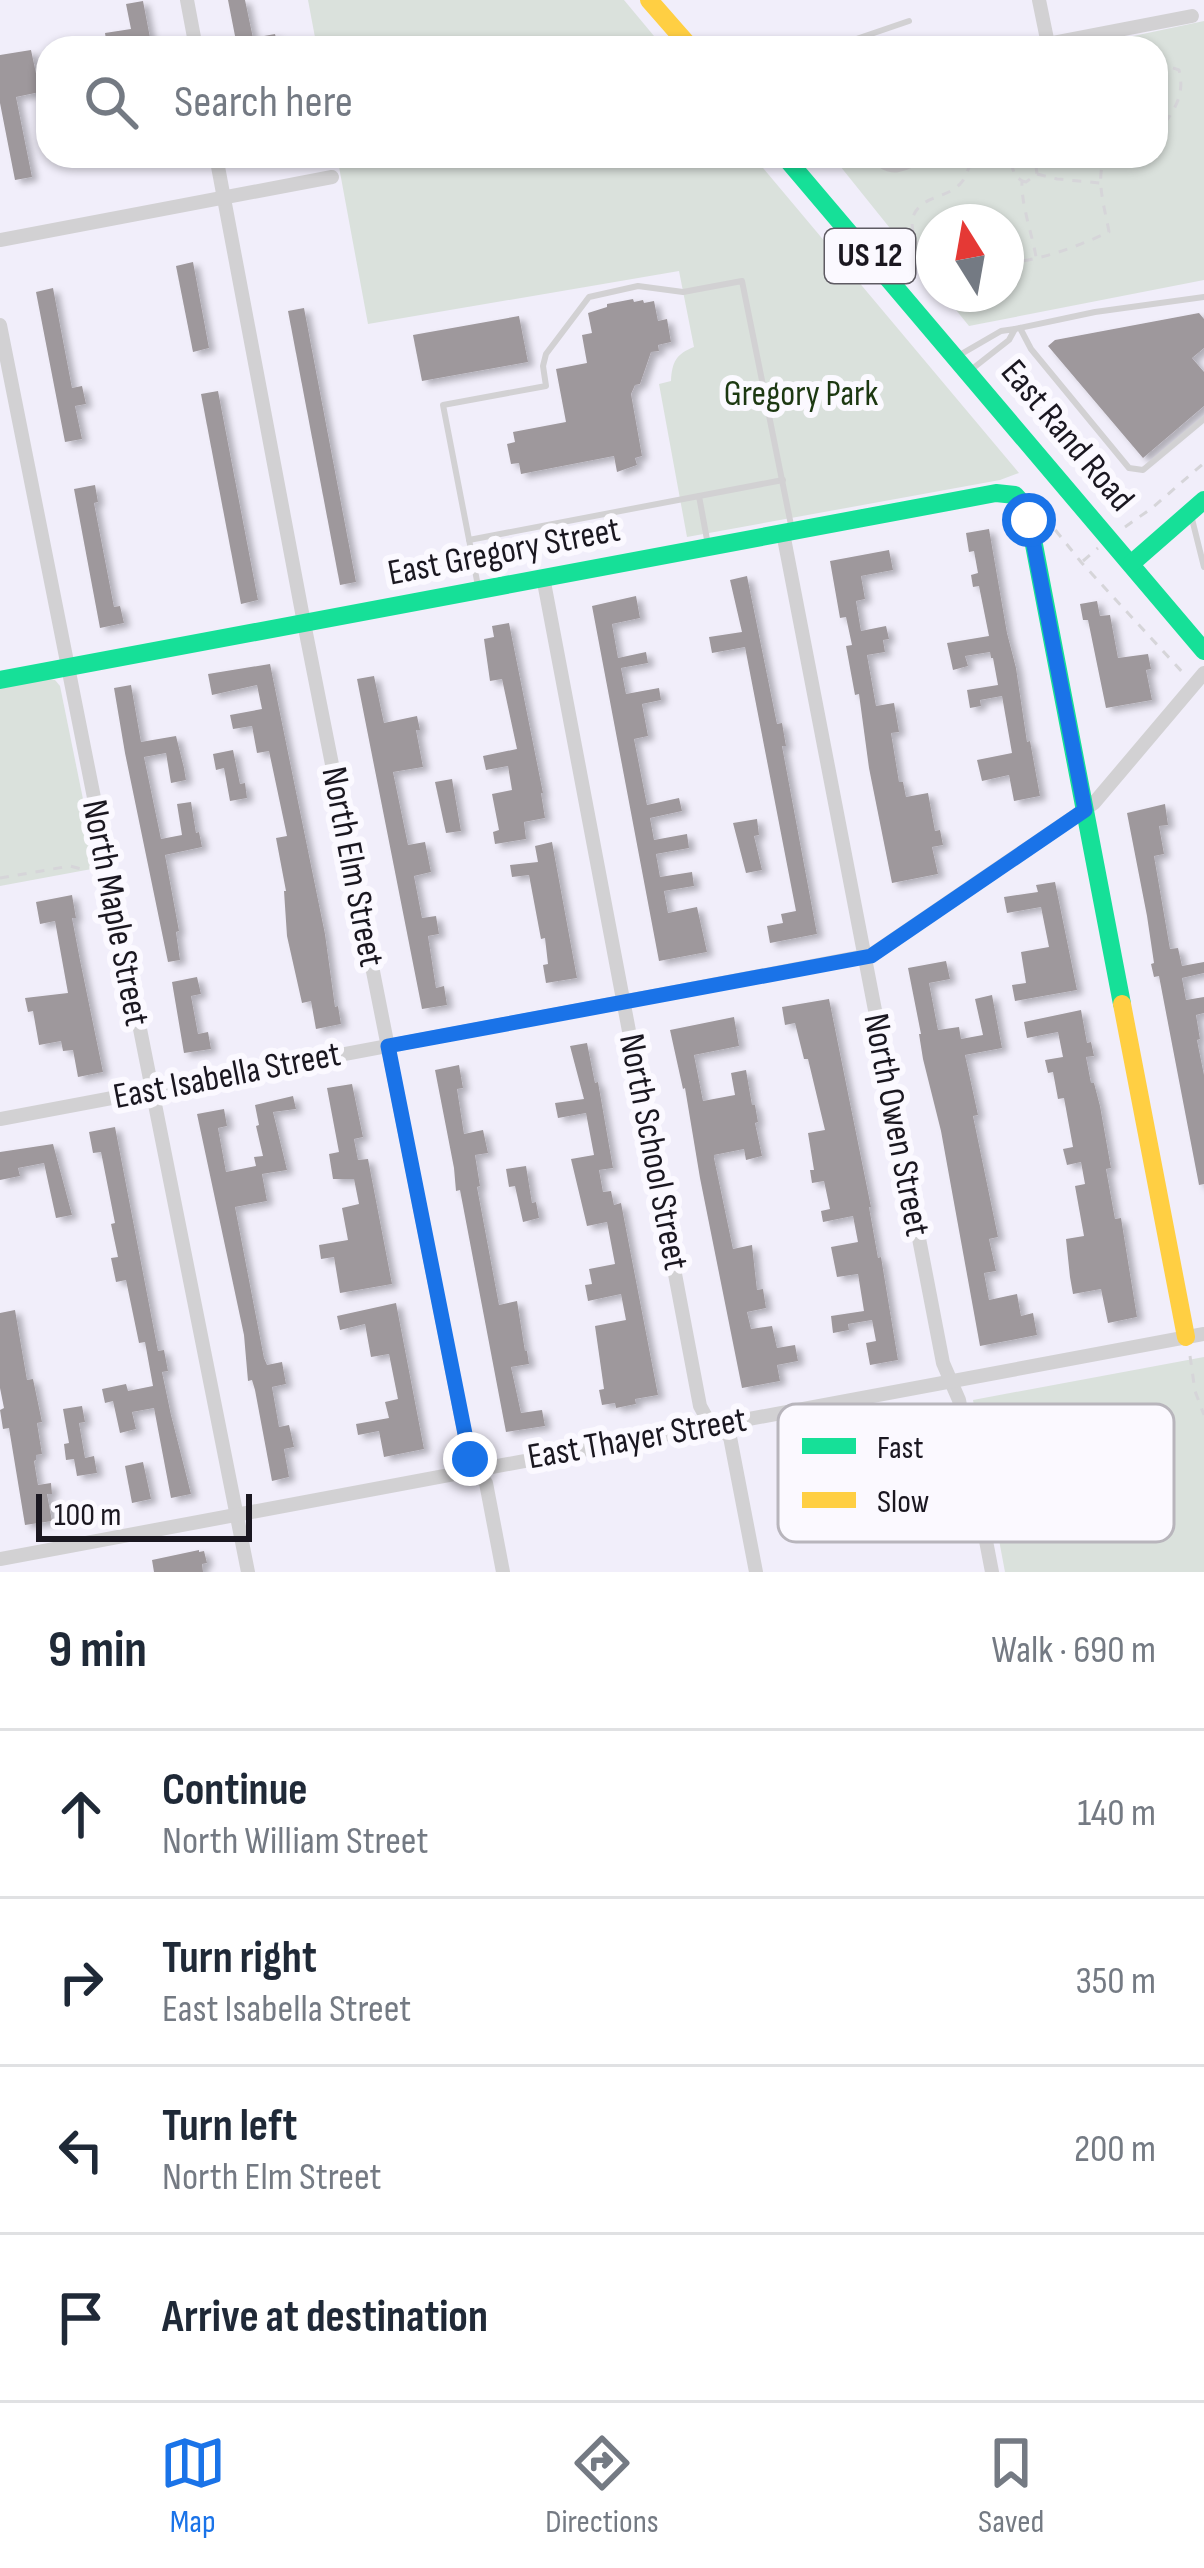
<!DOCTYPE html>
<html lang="en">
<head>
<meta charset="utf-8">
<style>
	:root { --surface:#fff; --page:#f6f6f7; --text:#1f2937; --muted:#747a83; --line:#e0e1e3; --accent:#1a73e8 }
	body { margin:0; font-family:"Sofia Sans Condensed",sans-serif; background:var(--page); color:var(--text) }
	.compass { position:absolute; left:916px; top:204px; width:108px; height:108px; border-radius:50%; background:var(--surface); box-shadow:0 3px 9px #0004; rotate:349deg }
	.scale { position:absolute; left:36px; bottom:30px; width:216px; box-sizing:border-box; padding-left:12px; border:6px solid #1a1720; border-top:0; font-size:33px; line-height:42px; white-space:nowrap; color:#1a1720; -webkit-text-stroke:9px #fbf9ff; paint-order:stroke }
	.stop { position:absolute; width:36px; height:36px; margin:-27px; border:9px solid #1a73e8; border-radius:50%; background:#fff }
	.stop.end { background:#1a73e8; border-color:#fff; box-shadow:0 3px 12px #0008 }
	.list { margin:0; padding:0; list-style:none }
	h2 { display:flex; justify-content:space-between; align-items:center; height:156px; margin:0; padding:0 48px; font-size:51px }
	h2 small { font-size:39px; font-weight:400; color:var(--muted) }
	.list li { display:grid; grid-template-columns:78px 1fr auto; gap:36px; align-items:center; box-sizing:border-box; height:168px; padding:0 48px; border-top:3px solid var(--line) }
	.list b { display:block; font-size:45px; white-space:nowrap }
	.list p { margin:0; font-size:39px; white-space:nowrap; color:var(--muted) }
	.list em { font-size:39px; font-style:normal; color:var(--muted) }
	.icon { flex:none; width:66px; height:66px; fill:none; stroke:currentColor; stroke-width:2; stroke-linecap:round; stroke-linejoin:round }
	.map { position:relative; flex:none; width:1204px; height:1572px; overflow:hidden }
	.search { position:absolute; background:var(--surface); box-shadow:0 3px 9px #0004; left:36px; right:36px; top:36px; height:132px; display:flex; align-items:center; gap:30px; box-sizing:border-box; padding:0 42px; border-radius:36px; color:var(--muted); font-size:45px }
	.sheet { height:828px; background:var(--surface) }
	nav { display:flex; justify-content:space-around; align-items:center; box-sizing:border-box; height:168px; border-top:3px solid var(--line); background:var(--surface); font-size:33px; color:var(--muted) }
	nav a { display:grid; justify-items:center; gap:6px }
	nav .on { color:var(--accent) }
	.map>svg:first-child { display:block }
	.green { fill:#dae1dc }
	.building { fill:#9e989c; filter:url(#shadow) }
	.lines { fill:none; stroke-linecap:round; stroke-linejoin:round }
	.path { stroke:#d6d5d9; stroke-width:3; stroke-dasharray:9 9; stroke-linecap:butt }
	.lane { stroke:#d2d1d3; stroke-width:6 }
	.street { stroke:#d2d1d3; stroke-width:14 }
	.fast { stroke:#16e098; stroke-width:18 }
	.slow { stroke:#ffcf43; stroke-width:18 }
	.route { stroke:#1a73e8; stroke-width:15 }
	.labels { text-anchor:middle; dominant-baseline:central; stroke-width:12; stroke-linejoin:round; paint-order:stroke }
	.shield { fill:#fbf9ff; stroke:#5e5b63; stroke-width:3 }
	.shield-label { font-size:33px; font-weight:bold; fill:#1a1720 }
	.park-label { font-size:36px; fill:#1c3811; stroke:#fbf9ff }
	.street-label { font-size:36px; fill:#1a1720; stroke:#fbf9ff }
	.key { fill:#fbf9ff; stroke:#b8b5bc; stroke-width:3 }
	.key-label { font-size:33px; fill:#1a1720 }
</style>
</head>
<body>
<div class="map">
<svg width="1204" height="1572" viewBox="0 0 1204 1572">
	<defs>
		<filter id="shadow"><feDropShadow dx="6" dy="4" stdDeviation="3" flood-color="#0004"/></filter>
	</defs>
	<rect width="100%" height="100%" fill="#f1eefa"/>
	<g class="green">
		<polygon points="308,0 624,0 664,48 317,48"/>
		<polygon points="1204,21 1204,280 969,326 943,294 1006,294 1006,222 934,222 934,283 832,156 1156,156 1156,48 1077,48"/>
		<path d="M337 156H753L1019 473 1000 480 687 537 659 384 671 381C672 362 676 354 694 347L679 271 368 324Z"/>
		<polygon points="47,679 55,680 60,686 97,868 0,886 0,688"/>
		<polygon points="1204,1357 1204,1572 1005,1572 973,1400"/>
	</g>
	<g class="building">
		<polygon points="228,0 245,0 253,38 275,34 278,45 231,48 231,42 236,41"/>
		<polygon points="143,1 152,48 135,48 133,41 107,46 105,33 131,29 126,4"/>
		<polygon points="31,50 40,92 16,97 32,177 15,180 0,103 0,55"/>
		<polygon points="193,262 209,348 193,352 176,266"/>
		<polygon points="53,288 72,388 82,386 86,404 75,406 82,439 65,442 36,292"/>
		<polygon points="633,299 634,302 643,300 644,303 654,301 658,321 667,319 671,342 658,345 659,351 651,352 640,384 635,385 631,394 642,456 635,458 637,465 617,472 614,456 521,474 519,463 511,464 507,444 515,442 513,432 566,422 556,369 587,363 582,335 592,333 588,313 607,307 607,304"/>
		<polygon points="304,308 356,582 340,585 288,311"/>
		<polygon points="1199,313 1204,319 1204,348 1192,358 1204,372 1204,406 1143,458 1048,346 1055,340"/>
		<polygon points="519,316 528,362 422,381 413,335"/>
		<polygon points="218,391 258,600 241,604 201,394"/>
		<polygon points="95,485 98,502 94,503 114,607 120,606 124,623 100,628 74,489"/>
		<polygon points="989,529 1007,633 1016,668 1027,742 1030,741 1040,796 1014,801 1009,775 982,781 977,760 1012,753 1002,696 980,700 981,706 970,708 967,690 998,685 993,658 991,658 990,652 965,656 968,666 953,670 947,643 989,636 979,586 973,587 971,575 978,573 974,551 969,552 966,533"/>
		<polygon points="889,550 893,570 861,576 865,599 856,601 861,631 886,626 889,639 883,640 885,652 867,655 876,706 894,703 899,732 891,733 899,782 903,782 906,797 928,793 935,831 940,830 943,845 932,847 938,874 892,883 869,768 859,694 855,695 846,646 852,645 846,617 840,618 830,561"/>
		<polygon points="747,576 777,724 782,723 786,746 782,746 817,934 770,943 767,926 783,923 781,914 796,911 745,647 712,653 709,637 742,632 730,580"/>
		<polygon points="636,596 640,618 612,624 618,658 646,652 648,663 621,668 626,694 659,688 661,700 642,704 648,736 634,739 647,805 679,798 682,811 650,818 654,840 687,834 689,848 656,854 660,877 692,872 694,886 664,891 668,913 697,907 707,952 659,961 592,606"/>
		<polygon points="1097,601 1100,616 1110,615 1118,658 1148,654 1151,669 1146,670 1152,700 1106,708 1088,620 1083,620 1080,604"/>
		<polygon points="509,623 543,793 541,793 545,818 524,822 526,839 495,844 493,832 499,830 492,794 512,790 508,766 486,770 483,756 517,749 502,679 490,681 484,639 494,637 492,626"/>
		<polygon points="270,664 325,934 335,1007 338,1006 341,1024 316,1029 311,1001 302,1003 287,936 284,891 286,891 276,838 287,836 269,751 257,753 252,726 233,729 230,715 262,709 257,685 212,695 208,674"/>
		<polygon points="374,676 384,723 417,716 420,730 416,730 423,767 393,772 408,845 425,842 431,872 414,876 422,918 436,916 439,934 428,936 436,988 444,986 447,1005 422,1009 357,679"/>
		<polygon points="131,685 141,742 176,736 184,768 186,780 171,783 166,753 144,757 161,839 182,835 177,804 191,802 196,833 199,832 202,847 165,855 179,931 176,932 180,960 168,962 125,753 114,688"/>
		<polygon points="233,750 240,784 245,783 247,798 230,801 224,768 216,770 213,754"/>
		<polygon points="452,779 461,831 446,833 435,782"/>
		<polygon points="1165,804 1168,825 1159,826 1164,854 1154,856 1170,949 1178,948 1182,966 1204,962 1204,973 1182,978 1186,1000 1204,997 1204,1013 1196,1015 1200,1039 1197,1040 1204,1075 1204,1184 1199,1185 1159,976 1154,977 1151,964 1154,963 1147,916 1127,813"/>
		<polygon points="757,819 759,835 754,836 762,870 746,873 733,823"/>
		<polygon points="552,842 577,978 546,983 543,965 548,964 545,938 541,939 529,875 512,877 510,865 538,862 535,846"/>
		<polygon points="1055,882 1077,990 1015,1001 1012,985 1026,983 1021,952 1049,947 1041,907 1007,913 1004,897 1038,892 1036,885"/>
		<polygon points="72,895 76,918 72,918 80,960 103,1072 78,1077 73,1050 63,1051 61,1041 39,1045 33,1011 28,1012 25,998 68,993 55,921 40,924 36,902"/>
		<polygon points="946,961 950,979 929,983 938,1030 959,1027 961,1039 983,1035 975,999 992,995 1002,1048 965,1055 978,1115 973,1116 998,1237 989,1239 996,1271 984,1273 989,1300 1017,1294 1021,1316 1033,1313 1037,1335 980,1346 941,1131 923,1059 919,1034 921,1034 908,968"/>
		<polygon points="197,977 201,994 191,996 198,1034 208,1032 211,1049 184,1053 172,982"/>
		<polygon points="829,999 871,1207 869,1207 878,1258 881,1257 898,1360 870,1365 866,1343 876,1341 872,1320 848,1324 849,1330 833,1333 831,1316 864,1311 858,1274 837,1277 831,1247 858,1242 853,1216 823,1222 821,1211 830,1209 824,1181 812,1183 810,1170 814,1170 808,1133 825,1130 808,1059 804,1059 795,1023 785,1025 782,1007"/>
		<polygon points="1081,1010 1087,1043 1091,1042 1094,1056 1086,1057 1091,1083 1094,1083 1100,1106 1111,1168 1106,1169 1115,1219 1121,1218 1137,1317 1108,1323 1101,1289 1073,1294 1070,1277 1066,1239 1084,1236 1075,1186 1085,1184 1081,1162 1067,1165 1063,1149 1073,1147 1064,1098 1058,1099 1053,1072 1048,1073 1045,1060 1063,1057 1058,1032 1027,1038 1024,1022"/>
		<polygon points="734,1017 739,1046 694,1055 703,1101 735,1095 731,1073 746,1070 752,1105 755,1105 758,1122 755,1123 762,1156 746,1160 744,1149 714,1155 714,1158 733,1249 752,1245 757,1290 763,1289 766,1308 747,1312 751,1329 772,1326 777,1348 795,1345 798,1361 777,1365 780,1381 742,1388 700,1178 685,1088 683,1089 670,1030"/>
		<polygon points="587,1043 595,1083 598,1082 613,1168 599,1170 603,1192 611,1191 614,1205 621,1203 658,1395 635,1399 636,1404 616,1408 615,1403 602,1405 599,1390 604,1389 595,1326 626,1320 621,1294 588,1301 585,1285 592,1284 589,1269 615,1264 607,1222 587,1226 571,1159 594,1155 586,1113 558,1118 555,1103 584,1099 570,1046"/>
		<polygon points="459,1065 463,1088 457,1089 464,1134 483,1130 488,1153 475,1155 480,1186 477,1187 499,1305 517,1301 525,1351 527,1351 529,1364 511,1367 521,1413 542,1410 545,1426 506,1432 460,1190 456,1191 454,1168 435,1070"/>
		<polygon points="352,1084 363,1137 354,1139 358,1160 368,1159 392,1284 340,1293 334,1257 321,1259 319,1245 348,1240 342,1208 359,1204 354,1179 333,1179 329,1154 339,1152 327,1088"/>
		<polygon points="293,1096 296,1109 273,1112 287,1170 262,1174 267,1201 235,1207 264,1358 267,1365 282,1362 286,1384 272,1387 279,1427 289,1425 294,1447 284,1449 289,1477 272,1481 255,1390 252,1380 248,1381 244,1335 197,1114 224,1109 227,1126 218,1128 226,1172 256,1166 254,1157 263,1156 256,1126 259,1125 255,1105"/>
		<polygon points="115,1127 158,1351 164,1350 168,1371 162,1372 171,1415 191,1494 171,1498 154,1408 132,1412 136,1429 120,1433 113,1401 105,1403 102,1389 126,1384 128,1391 153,1386 145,1342 139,1343 126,1280 116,1282 111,1258 118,1257 111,1224 115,1223 101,1152 93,1153 89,1132"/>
		<polygon points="53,1144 72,1215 56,1218 44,1163 18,1168 20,1176 0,1180 0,1152"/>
		<polygon points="526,1166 532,1203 536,1202 539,1218 523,1222 515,1186 509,1187 506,1169"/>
		<polygon points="396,1303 424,1449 384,1457 379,1431 358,1435 356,1424 389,1418 385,1402 398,1399 389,1354 371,1357 365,1324 340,1330 337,1316"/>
		<polygon points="15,1310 27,1380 33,1379 42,1422 37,1423 42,1454 36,1455 36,1460 34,1461 38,1485 51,1483 52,1494 47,1494 52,1521 25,1525 9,1428 3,1429 0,1410 4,1408 0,1388 0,1313"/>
		<polygon points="82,1406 85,1422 79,1423 85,1458 94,1456 97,1473 77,1476 74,1459 66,1460 64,1444 69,1443 63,1409"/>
		<polygon points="143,1462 151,1499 132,1503 125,1466"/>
		<polygon points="199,1550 199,1552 204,1551 207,1563 202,1564 203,1572 154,1572 152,1560"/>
	</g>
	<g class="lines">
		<g class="path">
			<path d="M1156 62 1179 70C1186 97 1172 114 1156 134"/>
			<polyline points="1023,156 1035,159 1037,156"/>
			<polyline points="994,157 1011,163 1021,156"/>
			<path d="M1011 163 1015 176 1022 181C1021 205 1032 233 1036 257"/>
			<polyline points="970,167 994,157"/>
			<polyline points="1037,174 1057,179 1100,183"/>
			<polyline points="1022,181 1026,182 1037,174 1035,159"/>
			<path d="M934 262C917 248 900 219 924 203 935 196 951 194 960 184 967 177 970 165 971 156"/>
			<path d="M1006 263C1042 260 1076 247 1109 232 1105 208 1095 180 1105 156"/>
			<polyline points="1044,516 1081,562 1185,675"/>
			<polyline points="1125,527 1152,508 1204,463"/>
			<polyline points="1083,561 1098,548"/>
			<polyline points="0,878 70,866 85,870"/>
			<polyline points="1190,1356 1195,1391 1204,1415"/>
		</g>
		<g class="lane">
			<polyline points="746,44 757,48"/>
			<polyline points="830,48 909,21"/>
			<path d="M872 156C889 179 907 168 928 156"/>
			<polyline points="1020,328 1031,349 1129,468 1143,470 1204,419"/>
			<polyline points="1015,329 1095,312 1204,297"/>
			<polyline points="963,353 1001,331 1015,329 1009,340 972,369"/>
			<polyline points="699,496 783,480"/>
			<polyline points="1191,515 1204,567"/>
			<polyline points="469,540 699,496 708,545"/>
			<polyline points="478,586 443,405 546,386 543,366 546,354 589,297 638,286 683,292 742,281 792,530"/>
		</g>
		<g class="street">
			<polyline points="187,0 196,48"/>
			<polyline points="1039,0 1048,44"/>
			<polyline points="1026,48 1192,16"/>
			<polyline points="216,156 304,623 469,1456 474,1469 486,1483 503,1572"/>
			<polyline points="0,240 332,177"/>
			<polyline points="0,325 248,1572"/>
			<polyline points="783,533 943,1363 959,1400 992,1572"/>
			<polyline points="543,577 700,1406 711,1426 722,1430 730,1437 756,1572"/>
			<polyline points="0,1119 871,955 1094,803 1204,673"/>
			<polyline points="0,1559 1204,1334"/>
		</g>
		<g class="fast">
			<polyline points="784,156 1204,651"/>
			<polyline points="1132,563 1204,500"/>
			<polyline points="0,680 996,493 1015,495 1024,505 1031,529 1122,1004"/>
		</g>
		<g class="slow">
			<polyline points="649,0 691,48"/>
			<polyline points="1122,1004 1186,1337"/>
		</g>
	</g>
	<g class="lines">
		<polyline class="route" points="470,1459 388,1046 871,956 1085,810 1029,520"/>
	</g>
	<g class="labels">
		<rect class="shield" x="825" y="229" width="90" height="54" rx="9"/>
		<g class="shield-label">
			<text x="870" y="256">US 12</text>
		</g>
		<g class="park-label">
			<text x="801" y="394">Gregory Park</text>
		</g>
		<g class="street-label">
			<text transform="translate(1067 436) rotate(50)">East Rand Road</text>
			<text transform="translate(504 552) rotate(-11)">East Gregory Street</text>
			<text transform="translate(352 867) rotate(79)">North Elm Street</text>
			<text transform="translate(115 913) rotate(79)">North Maple Street</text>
			<text transform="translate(227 1076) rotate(-11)">East Isabella Street</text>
			<text transform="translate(896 1125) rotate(79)">North Owen Street</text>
			<text transform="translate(653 1152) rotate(79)">North School Street</text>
			<text transform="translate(637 1439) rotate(-10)">East Thayer Street</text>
		</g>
	</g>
	<rect x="778" y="1404" width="396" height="138" rx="18" class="key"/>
	<rect x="802" y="1438" width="54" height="16" fill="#16e098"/>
	<rect x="802" y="1492" width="54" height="16" fill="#ffcf43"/>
	<g class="key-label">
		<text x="877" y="1458">Fast</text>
		<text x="877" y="1512">Slow</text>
	</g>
</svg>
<svg class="compass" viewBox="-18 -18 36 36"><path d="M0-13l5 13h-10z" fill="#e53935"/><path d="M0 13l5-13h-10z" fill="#747a83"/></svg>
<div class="scale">100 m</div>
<div class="stop" style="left:1029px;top:520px"></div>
<div class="stop end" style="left:470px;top:1459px"></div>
<div class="search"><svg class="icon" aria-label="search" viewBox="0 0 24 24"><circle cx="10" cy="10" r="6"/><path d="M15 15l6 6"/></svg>Search here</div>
</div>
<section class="sheet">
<h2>9 min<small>Walk · 690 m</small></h2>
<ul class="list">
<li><svg class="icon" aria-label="ahead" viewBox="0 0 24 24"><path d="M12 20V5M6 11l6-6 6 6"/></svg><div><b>Continue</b><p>North William Street</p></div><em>140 m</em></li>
<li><svg class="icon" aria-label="right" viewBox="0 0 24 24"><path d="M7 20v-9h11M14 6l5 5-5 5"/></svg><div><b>Turn right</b><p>East Isabella Street</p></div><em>350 m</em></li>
<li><svg class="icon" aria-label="left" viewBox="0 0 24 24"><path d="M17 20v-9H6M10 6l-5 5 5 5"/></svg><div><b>Turn left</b><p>North Elm Street</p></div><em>200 m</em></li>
<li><svg class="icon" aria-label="arrive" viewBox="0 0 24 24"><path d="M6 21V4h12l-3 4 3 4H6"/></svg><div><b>Arrive at destination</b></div></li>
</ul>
</section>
<nav>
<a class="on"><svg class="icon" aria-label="map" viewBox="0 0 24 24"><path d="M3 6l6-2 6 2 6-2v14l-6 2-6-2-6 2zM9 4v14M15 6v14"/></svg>Map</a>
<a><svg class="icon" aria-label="directions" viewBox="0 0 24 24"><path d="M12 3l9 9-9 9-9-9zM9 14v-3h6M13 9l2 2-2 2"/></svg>Directions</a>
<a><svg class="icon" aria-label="saved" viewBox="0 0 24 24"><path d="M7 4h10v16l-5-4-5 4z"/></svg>Saved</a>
</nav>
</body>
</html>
